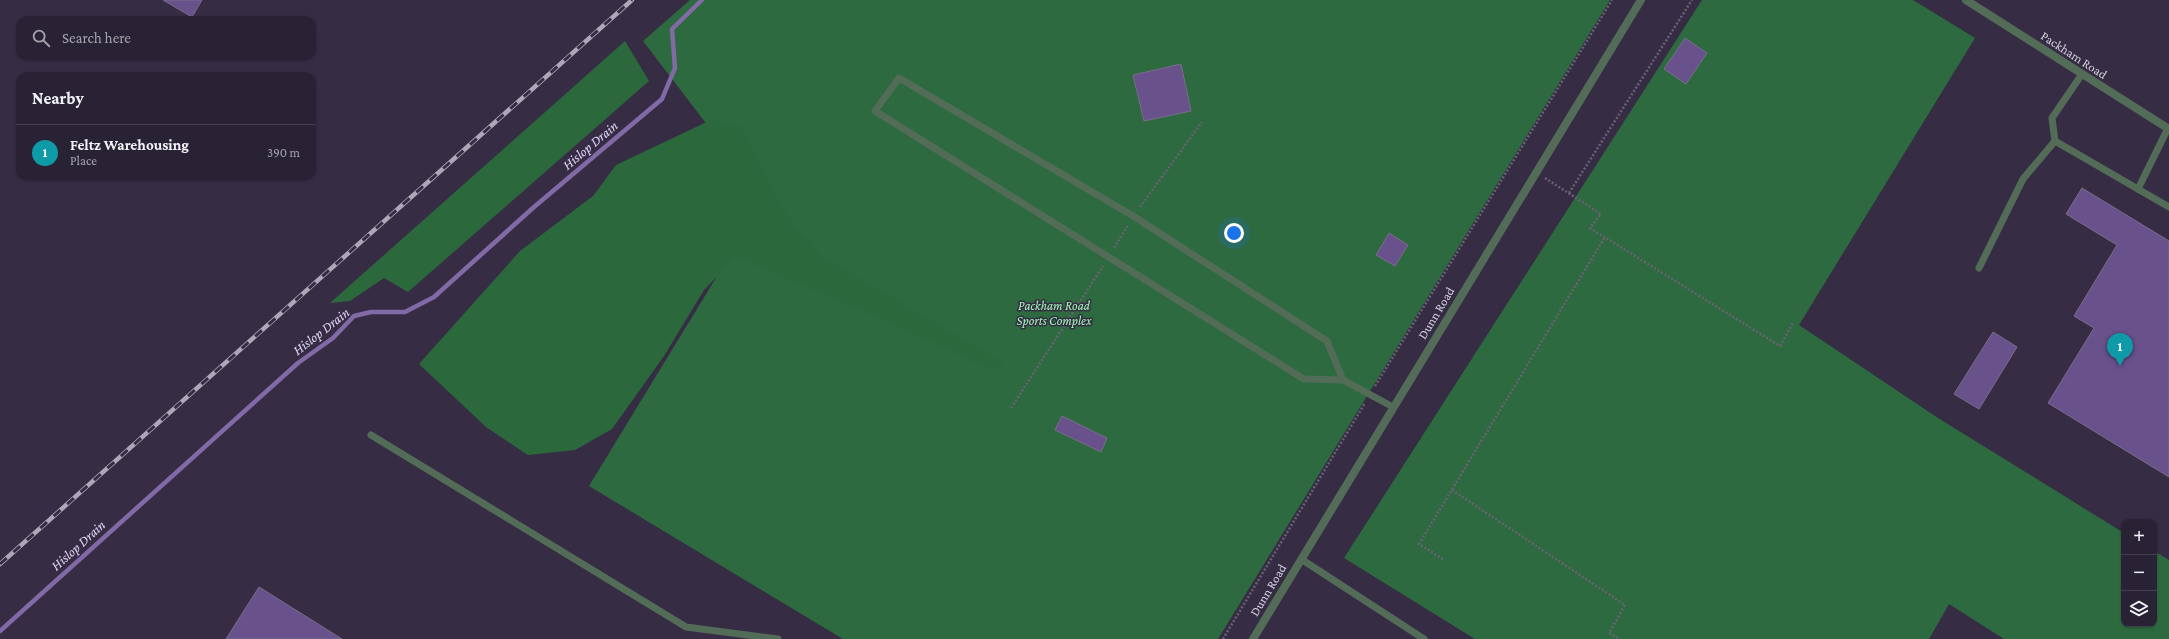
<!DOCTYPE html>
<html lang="en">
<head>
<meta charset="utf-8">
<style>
	:root { --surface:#282234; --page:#302a3c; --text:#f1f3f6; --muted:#a5a4ac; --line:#443f4f; --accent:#8bbbb9 }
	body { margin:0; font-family:"Crimson Pro",serif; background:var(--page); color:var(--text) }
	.controls { position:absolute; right:12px; bottom:12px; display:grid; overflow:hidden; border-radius:8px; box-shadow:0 1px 3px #0004 }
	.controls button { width:36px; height:36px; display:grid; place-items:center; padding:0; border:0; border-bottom:1px solid var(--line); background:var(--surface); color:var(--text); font:20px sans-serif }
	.you { position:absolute; left:1234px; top:233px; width:14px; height:14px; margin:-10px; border:3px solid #fff; border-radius:50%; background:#1a73e8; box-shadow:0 0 0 6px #1a73e833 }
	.badge { display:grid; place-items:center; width:26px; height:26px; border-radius:50%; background:var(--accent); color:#fff; font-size:13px; font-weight:700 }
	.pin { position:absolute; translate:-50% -33px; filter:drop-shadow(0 1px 2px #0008) }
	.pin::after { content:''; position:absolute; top:21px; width:14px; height:12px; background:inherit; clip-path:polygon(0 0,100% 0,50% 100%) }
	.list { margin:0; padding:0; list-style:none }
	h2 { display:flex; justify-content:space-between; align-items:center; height:52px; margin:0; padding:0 16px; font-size:17px }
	h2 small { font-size:13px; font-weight:400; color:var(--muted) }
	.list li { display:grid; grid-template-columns:26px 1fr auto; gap:12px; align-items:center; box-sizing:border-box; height:56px; padding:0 16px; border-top:1px solid var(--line) }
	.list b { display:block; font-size:15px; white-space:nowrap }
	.list p { margin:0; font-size:13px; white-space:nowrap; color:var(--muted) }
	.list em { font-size:13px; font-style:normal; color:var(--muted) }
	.icon { flex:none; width:22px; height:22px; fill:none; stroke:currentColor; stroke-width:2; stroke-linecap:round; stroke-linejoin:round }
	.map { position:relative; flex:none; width:2169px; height:639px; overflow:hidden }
	.search { position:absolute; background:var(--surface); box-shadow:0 1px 3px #0004; left:16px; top:16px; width:300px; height:44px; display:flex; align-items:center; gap:10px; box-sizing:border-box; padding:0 14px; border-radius:12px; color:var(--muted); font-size:15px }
	.panel { position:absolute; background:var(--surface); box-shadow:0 1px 3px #0004; left:16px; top:72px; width:300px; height:108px; border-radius:12px }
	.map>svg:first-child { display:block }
	.green { fill:#2e6a3f }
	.forest { fill:#2b693d }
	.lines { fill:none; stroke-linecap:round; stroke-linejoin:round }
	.stream { stroke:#826aa6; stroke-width:4.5 }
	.building { fill:#69518c; stroke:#786e8a }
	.path { stroke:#696176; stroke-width:2.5; stroke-dasharray:2 2; stroke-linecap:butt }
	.service { stroke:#536c58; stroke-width:7 }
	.minor { stroke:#536c58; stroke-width:8 }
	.tertiary { stroke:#536c58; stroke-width:8 }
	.rail-casing { stroke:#ada7b8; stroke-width:4.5 }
	.rail { stroke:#362d45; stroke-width:3; stroke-dasharray:9; stroke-linecap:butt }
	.labels { text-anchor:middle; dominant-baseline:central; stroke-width:3; stroke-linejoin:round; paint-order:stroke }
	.street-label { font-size:13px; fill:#d4cfde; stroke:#362d45 }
	.park-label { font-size:13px; font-style:italic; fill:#a0f7b4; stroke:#362d45 }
	.water-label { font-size:14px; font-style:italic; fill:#e0d3f7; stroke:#362d45 }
</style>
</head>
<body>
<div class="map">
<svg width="2169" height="639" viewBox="0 0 2169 639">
	<rect width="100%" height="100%" fill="#362d45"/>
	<g class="green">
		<polygon points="690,0 1610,0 1218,639 843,639 589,486 764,199 643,41"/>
		<polygon points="1702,0 1913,0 1975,38 1799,325 1938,418 2124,533 2124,624 2154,624 2154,551 2169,560 2169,639 2004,639 1949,604 1929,639 1475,639 1344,558"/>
	</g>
	<g class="forest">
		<polygon points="625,41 649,81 408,292 384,278 350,301 330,303"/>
		<polygon points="713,119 742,127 781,207 817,253 1004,363 990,370 913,333 736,257 704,290 664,356 612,429 575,450 528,455 486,427 419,364 520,251 593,196 616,165"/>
	</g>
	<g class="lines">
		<polyline class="stream" points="0,631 298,363 333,338 354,316 371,312 405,312 434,297 534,207 662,99 675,68 672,29 702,0"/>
	</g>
	<g class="building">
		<polygon points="163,0 202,0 192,17"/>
		<polygon points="1685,38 1707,53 1686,84 1664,69"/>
		<polygon points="1181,64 1191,111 1144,121 1133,75"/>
		<polygon points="2082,188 2169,241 2169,477 2048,403 2094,328 2074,316 2117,245 2066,214"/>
		<polygon points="1389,233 1408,245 1395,266 1376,255"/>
		<polygon points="1993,332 2017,347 1979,409 1954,394"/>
		<polygon points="1062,416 1107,438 1101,452 1055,430"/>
		<polygon points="259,587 342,639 226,639"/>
	</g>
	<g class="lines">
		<g class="path">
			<polyline points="1545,178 1601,214 1590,228 1780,346 1793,323"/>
			<polyline points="1569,193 1692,0"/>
			<polyline points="1140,207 1202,122"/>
			<polyline points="1114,248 1128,225"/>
			<polyline points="1375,386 1612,0"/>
			<polyline points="1011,408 1103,266"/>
			<polyline points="1452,490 1625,605 1609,633 1619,639"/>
			<polyline points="1443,559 1419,544 1605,237"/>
			<polyline points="1223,639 1365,403"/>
		</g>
		<g class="service">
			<polyline points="2082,74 2052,118 2055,141 2169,207"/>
			<polyline points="2138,189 2168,128"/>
			<polyline points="1979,268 2023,179 2055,141"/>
			<polyline points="1343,380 1327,341 1133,216 899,78 875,111 1304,379 1343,380 1393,407"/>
			<polyline points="371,435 686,627 778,639"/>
			<polyline points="1301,559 1424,639"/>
		</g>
		<polyline class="minor" points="1253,639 1641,0"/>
		<polyline class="tertiary" points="1966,0 2169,129"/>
		<g class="rail-casing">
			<polyline id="rail" points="0,564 632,0"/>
		</g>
		<use href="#rail" class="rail"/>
	</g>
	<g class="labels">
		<g class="street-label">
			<text transform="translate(2074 55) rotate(33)">Packham Road</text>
			<text transform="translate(1436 313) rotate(-59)">Dunn Road</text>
			<text transform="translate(1268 590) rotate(-59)">Dunn Road</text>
		</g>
		<g class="park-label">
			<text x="1054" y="305">Packham Road<tspan x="1054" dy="15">Sports Complex</tspan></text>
		</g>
		<g class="water-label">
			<text transform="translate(590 145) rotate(-40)">Hislop Drain</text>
			<text transform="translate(321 331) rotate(-38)">Hislop Drain</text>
			<text transform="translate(78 545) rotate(-42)">Hislop Drain</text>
		</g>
	</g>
</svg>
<div class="controls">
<button>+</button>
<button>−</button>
<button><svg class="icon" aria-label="layers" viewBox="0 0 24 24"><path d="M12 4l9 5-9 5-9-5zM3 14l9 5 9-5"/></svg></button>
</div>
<div class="you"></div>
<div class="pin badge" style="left:2120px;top:366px;background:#0f9aa8">1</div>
<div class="search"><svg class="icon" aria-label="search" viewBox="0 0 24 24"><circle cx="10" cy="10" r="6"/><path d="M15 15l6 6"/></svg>Search here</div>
<section class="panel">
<h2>Nearby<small></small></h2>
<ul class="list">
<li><span class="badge" style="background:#0f9aa8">1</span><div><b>Feltz Warehousing</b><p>Place</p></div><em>390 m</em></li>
</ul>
</section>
</div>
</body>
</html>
